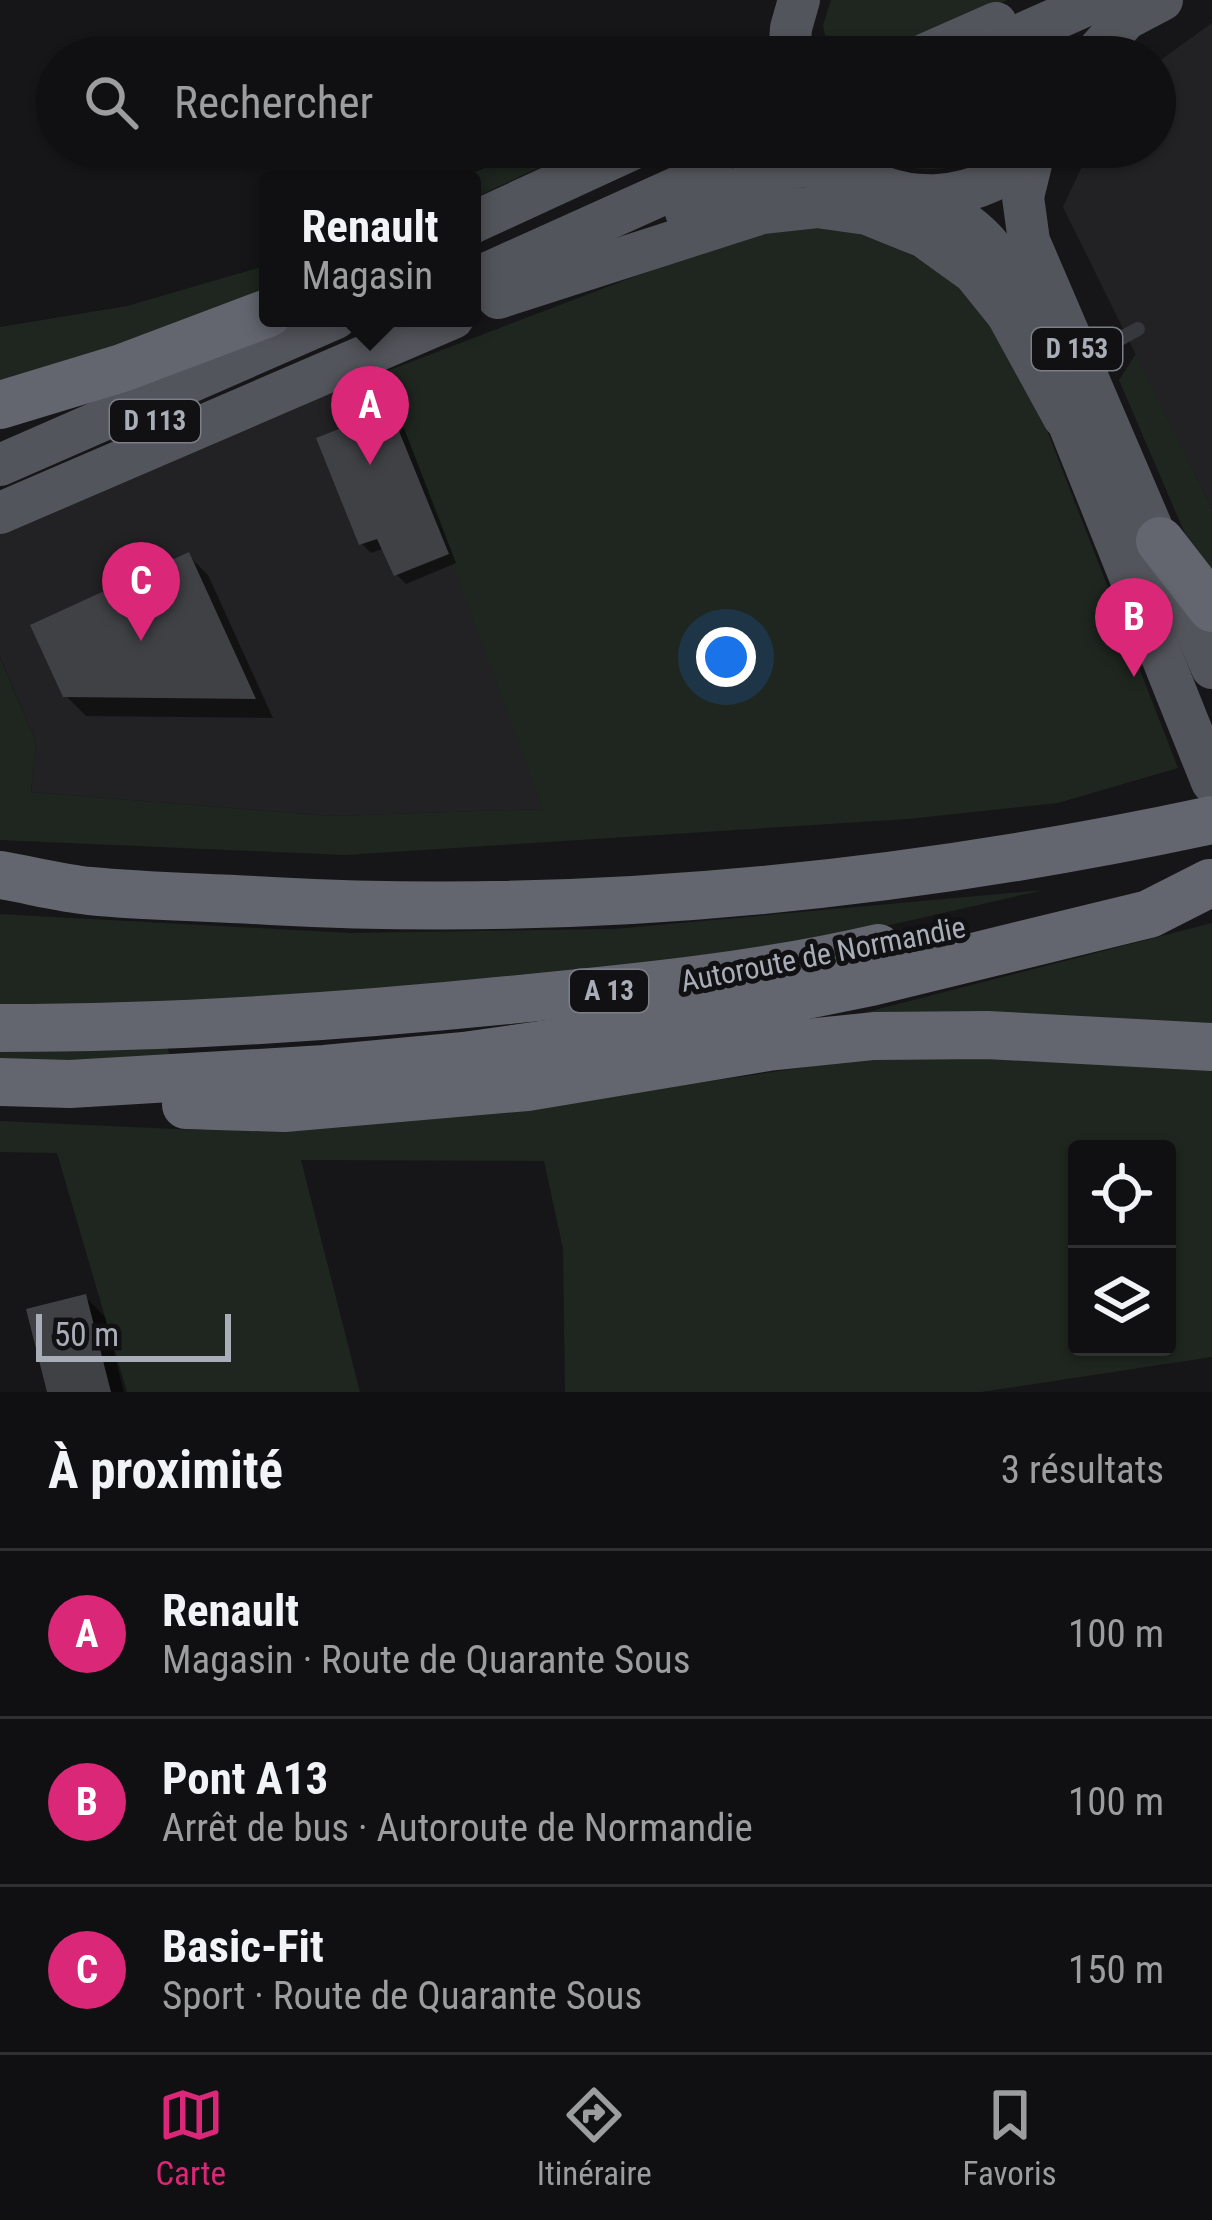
<!DOCTYPE html>
<html lang="fr">
<head>
<meta charset="utf-8">
<style>
	:root { --surface:#101012; --page:#19191b; --text:#f1f3f6; --muted:#9c9d9f; --line:#303032; --accent:#db2777 }
	body { margin:0; font-family:"Roboto Condensed",sans-serif; background:var(--page); color:var(--text) }
	.controls { position:absolute; right:36px; bottom:36px; display:grid; overflow:hidden; border-radius:12px; box-shadow:0 3px 9px #0004 }
	.controls button { width:108px; height:108px; display:grid; place-items:center; padding:0; border:0; border-bottom:3px solid var(--line); background:var(--surface); color:var(--text); font:60px sans-serif }
	.scale { position:absolute; left:36px; bottom:30px; width:195px; box-sizing:border-box; padding-left:12px; border:6px solid #a8adb8; border-top:0; font-size:33px; line-height:42px; white-space:nowrap; color:#a8adb8; -webkit-text-stroke:9px #111113; paint-order:stroke }
	.you { position:absolute; left:726px; top:657px; width:42px; height:42px; margin:-30px; border:9px solid #fff; border-radius:50%; background:#1a73e8; box-shadow:0 0 0 18px #1a73e833 }
	.badge { display:grid; place-items:center; width:78px; height:78px; border-radius:50%; background:var(--accent); color:#fff; font-size:39px; font-weight:700 }
	.pin { position:absolute; translate:-50% -99px; filter:drop-shadow(0 3px 6px #0008) }
	.pin::after { content:''; position:absolute; top:63px; width:42px; height:36px; background:inherit; clip-path:polygon(0 0,100% 0,50% 100%) }
	.popup { position:absolute; left:259px; top:171px; width:222px; height:156px; box-sizing:border-box; display:grid; place-content:center; border-radius:12px; background:var(--surface); filter:drop-shadow(0 3px 9px #0005); font-size:39px; white-space:nowrap; color:var(--muted) }
	.popup b { font-size:45px; color:var(--text) }
	.popup::after { content:''; position:absolute; left:50%; top:100%; margin-left:-24px; border:24px solid transparent; border-top-color:var(--surface) }
	.list { margin:0; padding:0; list-style:none }
	h2 { display:flex; justify-content:space-between; align-items:center; height:156px; margin:0; padding:0 48px; font-size:51px }
	h2 small { font-size:39px; font-weight:400; color:var(--muted) }
	.list li { display:grid; grid-template-columns:78px 1fr auto; gap:36px; align-items:center; box-sizing:border-box; height:168px; padding:0 48px; border-top:3px solid var(--line) }
	.list b { display:block; font-size:45px; white-space:nowrap }
	.list p { margin:0; font-size:39px; white-space:nowrap; color:var(--muted) }
	.list em { font-size:39px; font-style:normal; color:var(--muted) }
	.icon { flex:none; width:66px; height:66px; fill:none; stroke:currentColor; stroke-width:2; stroke-linecap:round; stroke-linejoin:round }
	.map { position:relative; flex:none; width:1212px; height:1392px; overflow:hidden }
	.search { position:absolute; background:var(--surface); box-shadow:0 3px 9px #0004; left:36px; right:36px; top:36px; height:132px; display:flex; align-items:center; gap:30px; box-sizing:border-box; padding:0 42px; border-radius:66px; color:var(--muted); font-size:45px }
	.sheet { height:660px; background:var(--surface) }
	nav { display:flex; justify-content:space-around; align-items:center; box-sizing:border-box; height:168px; border-top:3px solid var(--line); background:var(--surface); font-size:33px; color:var(--muted) }
	nav a { display:grid; justify-items:center; gap:6px }
	nav .on { color:var(--accent) }
	.map>svg:first-child { display:block }
	.built { fill:#222225 }
	.green { fill:#1e261f; fill-rule:evenodd }
	.shadow { fill:#0007 }
	.building { fill:#404145 }
	.lines { fill:none; stroke-linecap:round; stroke-linejoin:round }
	.service { stroke:#37383d; stroke-width:14 }
	.primary { stroke:#53555c; stroke-width:42 }
	.motorway { stroke:#63666e; stroke-width:48 }
	.labels { text-anchor:middle; dominant-baseline:central; stroke-width:10; stroke-linejoin:round; paint-order:stroke }
	.shield { fill:#111113; stroke:#7b7e86; stroke-width:3 }
	.shield-label { font-size:27px; font-weight:bold; fill:#a8adb8 }
	.street-label { font-size:30px; fill:#a8adb8; stroke:#111113 }
</style>
</head>
<body>
<div class="map">
<svg width="1212" height="1392" viewBox="0 0 1212 1392">
	<rect width="100%" height="100%" fill="#161618"/>
	<g class="built">
		<polygon points="1212,23 1212,509 1063,207 1091,147 1155,147 1155,64"/>
		<polygon points="382,373 544,809 332,816 31,792 36,742 0,657 0,524"/>
	</g>
	<g class="green">
		<polygon points="831,0 1007,0 887,57 829,57 823,25"/>
		<polygon points="530,147 583,147 472,199 472,180 458,180"/>
		<path d="M878 147H1001C950 173 933 174 877 161Z"/>
		<path d="M834 225C932 258 958 274 1019 358L1178 768 1058 803 908 819 345 855 0 840V658L36 742 31 792 332 816 543 809 382 373 751 232Z"/>
		<polygon points="268,265 268,295 0,388 0,327 127,306"/>
		<polygon points="1136,354 1212,509 1212,576 1195,557 1119,380"/>
		<polygon points="1044,890 793,947 572,975 200,1003 0,1006 0,914 350,933 614,929"/>
		<polygon points="1212,923 1212,1026 813,1026"/>
		<polygon points="166,1045 173,1061 0,1065 0,1049"/>
		<path d="M908 1052 1212 1071V1357L981 1392H565L563 1249 544 1161 301 1160 360 1392H127L57 1153 0 1152V1121L197 1130 651 1090ZM1077 1149H1167V1347H1077Z"/>
	</g>
	<g class="shadow">
		<polygon points="389,412 404,428 456,563 406,584 396,574 385,548 371,553 362,544"/>
		<polygon points="188,555 208,575 273,718 86,716 65,695"/>
		<polygon points="85,1297 105,1317 124,1392 51,1392"/>
	</g>
	<g class="building">
		<polygon points="390,409 449,554 394,576 377,539 359,545 316,438"/>
		<polygon points="189,552 256,699 63,697 30,625"/>
		<polygon points="86,1294 111,1392 47,1392 26,1309"/>
	</g>
	<g class="lines">
		<polyline class="service" points="1086,357 1138,329"/>
		<g class="primary">
			<polyline points="789,57 791,28 799,0"/>
			<polyline points="919,57 996,23"/>
			<polyline points="970,57 1098,0"/>
			<polyline points="1092,57 1126,19 1162,0"/>
			<polyline points="1034,152 1023,197 1029,241 1212,668"/>
			<path d="M833 156C893 213 983 206 1038 147"/>
			<path d="M916 195C978 223 1004 252 1030 316"/>
			<polyline points="686,212 784,169 805,166 855,174"/>
			<polyline points="472,223 637,147"/>
			<polyline points="472,280 712,172"/>
			<polyline points="498,298 762,213 817,207 867,214 924,237 974,273 1007,314 1064,418"/>
			<polyline points="1056,392 1212,782"/>
			<polyline points="0,465 336,318"/>
			<polyline points="0,513 453,318"/>
		</g>
		<g class="motorway">
			<polyline points="0,405 122,368 268,313"/>
			<polyline points="1160,541 1212,608"/>
			<path d="M0 875C30 880 60 888 90 891 150 897 211 897 271 901 586 918 904 886 1212 820"/>
			<path d="M0 1028C170 1028 340 1017 509 1000 632 988 758 976 878 948"/>
			<polyline points="0,1082 70,1084 325,1069 464,1056 603,1036 871,982 1149,914 1210,883"/>
			<polyline points="186,1105 284,1108 527,1087 768,1047 874,1036 987,1035 1212,1047"/>
		</g>
	</g>
	<g class="labels">
		<g class="shield">
			<rect x="1032" y="328" width="90" height="42" rx="9"/>
			<rect x="110" y="400" width="90" height="42" rx="9"/>
			<rect x="570" y="970" width="78" height="42" rx="9"/>
		</g>
		<g class="shield-label">
			<text x="1077" y="349">D 153</text>
			<text x="155" y="421">D 113</text>
			<text x="609" y="991">A 13</text>
		</g>
		<g class="street-label">
			<text transform="translate(823 954) rotate(-11)">Autoroute de Normandie</text>
		</g>
	</g>
</svg>
<div class="controls">
<button><svg class="icon" aria-label="locate" viewBox="0 0 24 24"><circle cx="12" cy="12" r="6"/><path d="M12 2v4M12 18v4M2 12h4M18 12h4"/></svg></button>
<button><svg class="icon" aria-label="layers" viewBox="0 0 24 24"><path d="M12 4l9 5-9 5-9-5zM3 14l9 5 9-5"/></svg></button>
</div>
<div class="scale">50 m</div>
<div class="you"></div>
<div class="pin badge" style="left:370px;top:465px">A</div>
<div class="popup"><b>Renault</b>Magasin</div>
<div class="pin badge" style="left:1134px;top:677px">B</div>
<div class="pin badge" style="left:141px;top:641px">C</div>
<div class="search"><svg class="icon" aria-label="search" viewBox="0 0 24 24"><circle cx="10" cy="10" r="6"/><path d="M15 15l6 6"/></svg>Rechercher</div>
</div>
<section class="sheet">
<h2>À proximité<small>3 résultats</small></h2>
<ul class="list">
<li><span class="badge">A</span><div><b>Renault</b><p>Magasin · Route de Quarante Sous</p></div><em>100 m</em></li>
<li><span class="badge">B</span><div><b>Pont A13</b><p>Arrêt de bus · Autoroute de Normandie</p></div><em>100 m</em></li>
<li><span class="badge">C</span><div><b>Basic-Fit</b><p>Sport · Route de Quarante Sous</p></div><em>150 m</em></li>
</ul>
</section>
<nav>
<a class="on"><svg class="icon" aria-label="map" viewBox="0 0 24 24"><path d="M3 6l6-2 6 2 6-2v14l-6 2-6-2-6 2zM9 4v14M15 6v14"/></svg>Carte</a>
<a><svg class="icon" aria-label="directions" viewBox="0 0 24 24"><path d="M12 3l9 9-9 9-9-9zM9 14v-3h6M13 9l2 2-2 2"/></svg>Itinéraire</a>
<a><svg class="icon" aria-label="saved" viewBox="0 0 24 24"><path d="M7 4h10v16l-5-4-5 4z"/></svg>Favoris</a>
</nav>
</body>
</html>
